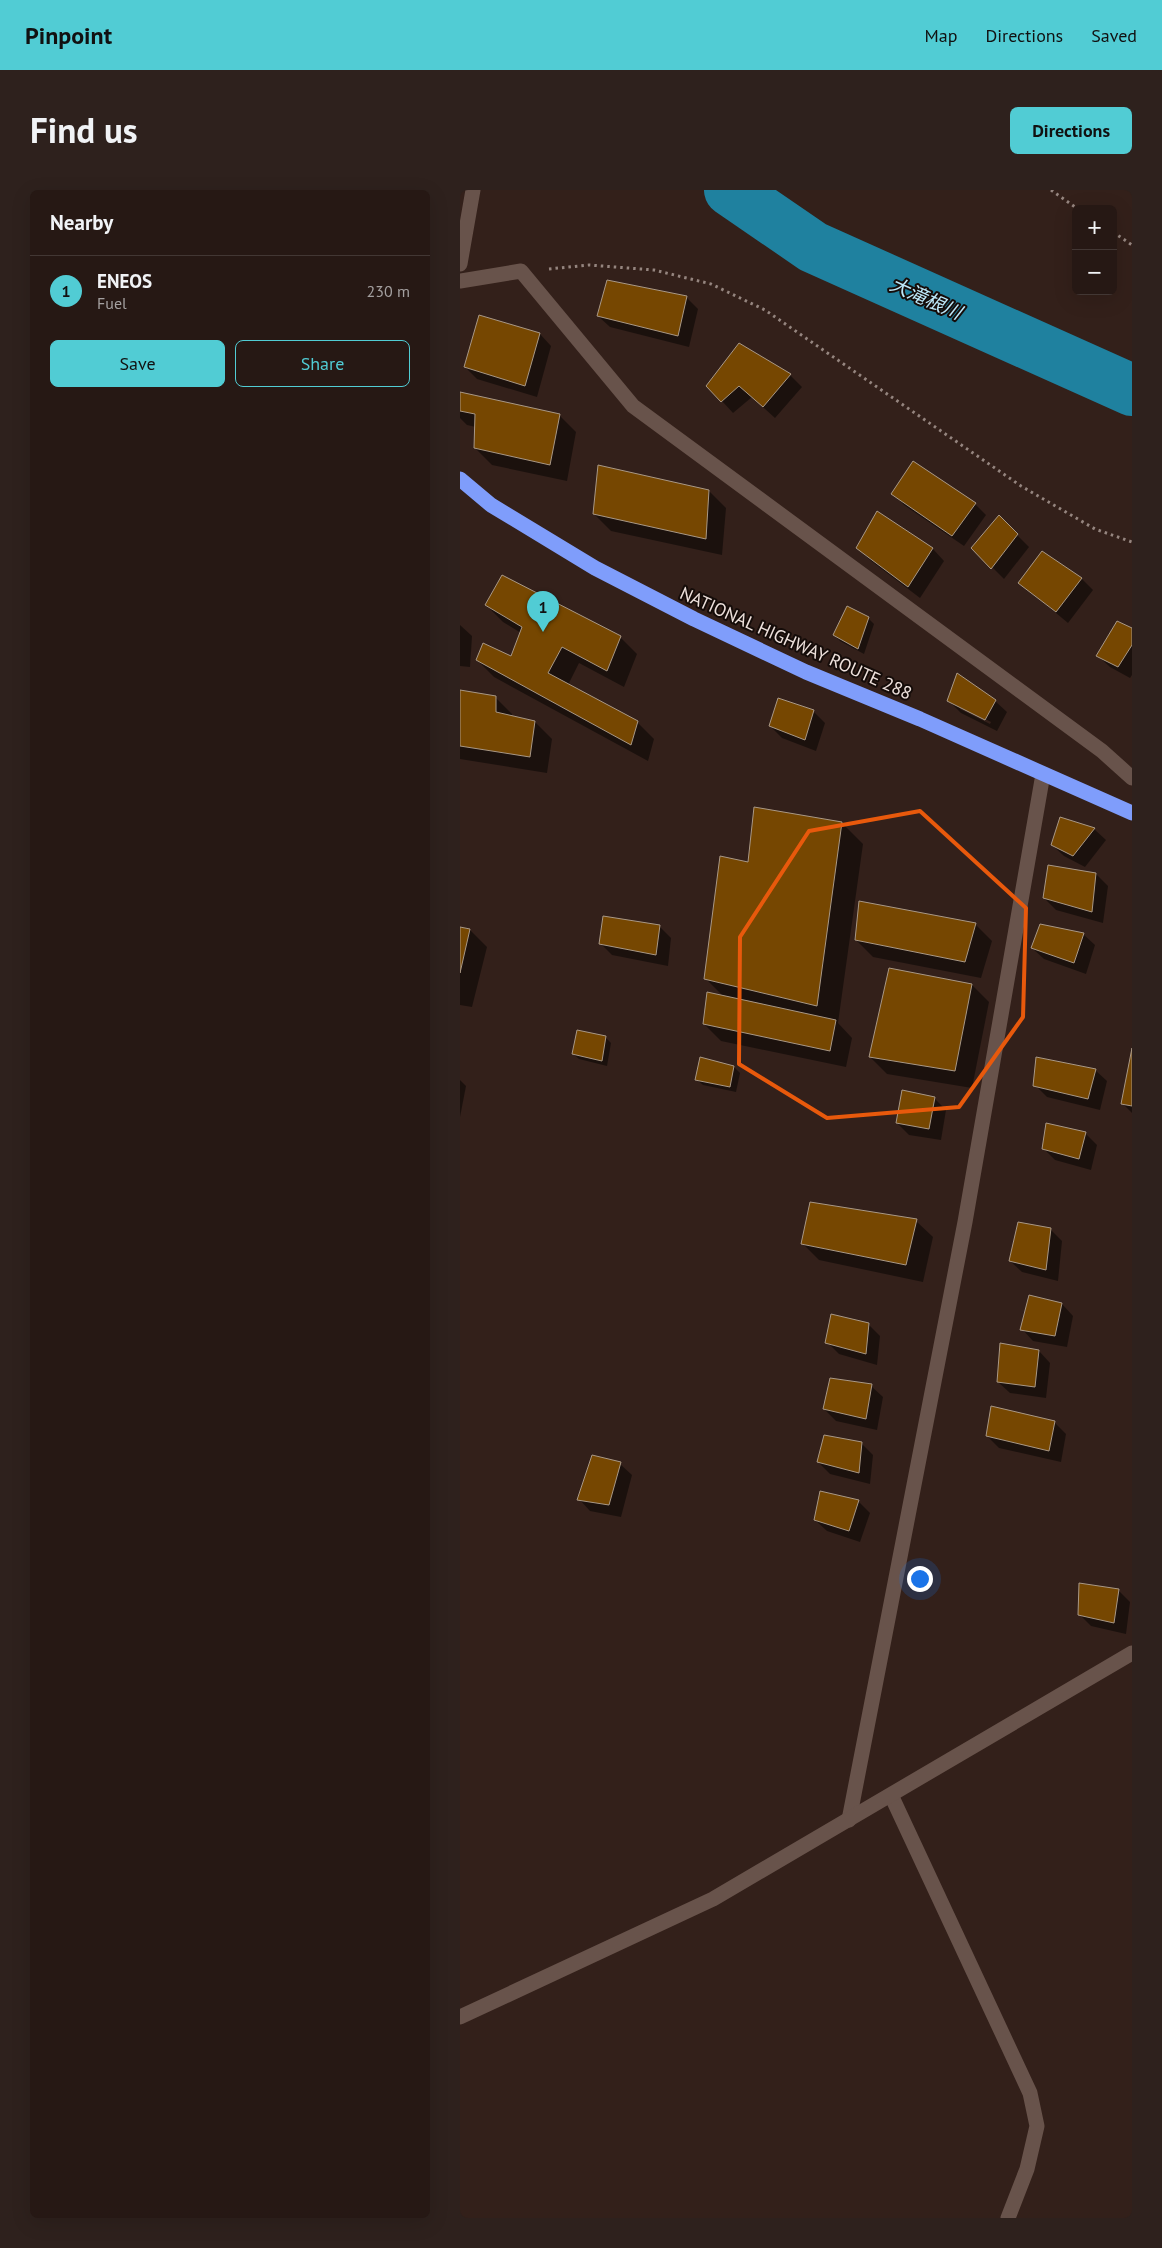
<!DOCTYPE html>
<html lang="en">
<head>
<meta charset="utf-8">
<style>
	:root { --surface:#261814; --page:#2e211d; --text:#f1f3f6; --muted:#a4a0a0; --line:#423734; --accent:#51ccd4 }
	body { margin:0; font-family:"PT Sans","Noto Sans JP",sans-serif; background:var(--page); color:var(--text) }
	.controls { position:absolute; right:15px; top:15px; display:grid; overflow:hidden; border-radius:8px; box-shadow:0 5px 20px #0002 }
	.controls button { width:45px; height:45px; display:grid; place-items:center; padding:0; border:0; border-bottom:1px solid var(--line); background:var(--surface); color:var(--text); font:25px sans-serif }
	.you { position:absolute; left:459px; top:1388px; width:18px; height:18px; margin:-12px; border:4px solid #fff; border-radius:50%; background:#1a73e8; box-shadow:0 0 0 8px #1a73e833 }
	.badge { display:grid; place-items:center; width:32px; height:32px; border-radius:50%; background:var(--accent); color:#111; font-size:16px; font-weight:700 }
	.pin { position:absolute; translate:-50% -41px; filter:drop-shadow(0 1px 2px #0008) }
	.pin::after { content:''; position:absolute; top:26px; width:18px; height:15px; background:inherit; clip-path:polygon(0 0,100% 0,50% 100%) }
	.list { margin:0; padding:0; list-style:none }
	h2 { display:flex; justify-content:space-between; align-items:center; height:65px; margin:0; padding:0 20px; font-size:21px }
	h2 small { font-size:16px; font-weight:400; color:var(--muted) }
	.list li { display:grid; grid-template-columns:32px 1fr auto; gap:15px; align-items:center; box-sizing:border-box; height:70px; padding:0 20px; border-top:1px solid var(--line) }
	.list b { display:block; font-size:19px; white-space:nowrap }
	.list p { margin:0; font-size:16px; white-space:nowrap; color:var(--muted) }
	.list em { font-size:16px; font-style:normal; color:var(--muted) }
	.actions { display:flex; gap:10px; padding:15px 20px }
	.actions a { flex:1; padding:11px 0; border:1px solid var(--accent); border-radius:8px; text-align:center; font-size:18px; color:var(--accent) }
	.actions .main { background:var(--accent); color:#111 }
	.map { position:relative; flex:none; width:672px; height:2028px; overflow:hidden; border-radius:8px }
	header { display:flex; align-items:center; gap:30px; box-sizing:border-box; height:70px; padding:0 25px; background:var(--accent); color:#111 }
	header strong { font-size:24px }
	nav { display:flex; gap:28px; margin-inline-start:auto; font-size:18px }
	.intro { display:flex; align-items:center; justify-content:space-between; box-sizing:border-box; height:120px; padding:0 30px }
	h1 { margin:0; font-size:35px }
	.button { padding:12px 22px; border-radius:8px; background:var(--accent); color:#111; font-size:18px; font-weight:700 }
	main { display:flex; gap:30px; padding:0 30px }
	aside { flex:1; background:var(--surface); border-radius:8px; box-shadow:0 5px 20px #0002 }
	.map>svg:first-child { display:block }
	.shadow { fill:#0007; fill-rule:evenodd }
	.lines { fill:none; stroke-linecap:round; stroke-linejoin:round }
	.river { stroke:#1f819f; stroke-width:52 }
	.building { fill:#764701; stroke:#a99886 }
	.path { stroke:#95857f; stroke-width:3; stroke-dasharray:2.5 4; stroke-linecap:butt }
	.minor { stroke:#68534b; stroke-width:15 }
	.highway { stroke:#7f9dfb; stroke-width:15 }
	.marked { fill:none; stroke:#e8590c; stroke-width:4; stroke-linejoin:round }
	.labels { text-anchor:middle; dominant-baseline:central; stroke-width:4; stroke-linejoin:round; paint-order:stroke }
	.street-label { font-size:18px; fill:#eee1dc; stroke:#150c09 }
	.water-label { font-size:19px; font-style:italic; fill:#bde9fa; stroke:#150c09 }
</style>
</head>
<body>
<header>
<strong>Pinpoint</strong>
<nav><a>Map</a><a>Directions</a><a>Saved</a></nav>
</header>
<div class="intro"><h1>Find us</h1><a class="button">Directions</a></div>
<main>
<aside>
<h2>Nearby<small></small></h2>
<ul class="list">
<li><span class="badge">1</span><div><b>ENEOS</b><p>Fuel</p></div><em>230 m</em></li>
</ul>
<div class="actions"><a class="main">Save</a><a>Share</a></div>
</aside>
<div class="map">
<svg width="672" height="2028" viewBox="0 0 672 2028">
	<rect width="100%" height="100%" fill="#33201a"/>
	<g class="shadow">
		<polygon points="226,107 238,119 229,157 150,137 138,126"/>
		<polygon points="80,144 91,156 77,207 17,189 5,177"/>
		<polygon points="279,154 330,185 342,197 315,228 292,207 273,223 262,211"/>
		<polygon points="0,203 99,225 116,242 107,291 32,275 15,258 16,237 7,235 0,228"/>
		<polygon points="249,301 266,318 262,365 151,341 134,324"/>
		<polygon points="433,303 515,314 526,325 504,356 444,315"/>
		<polygon points="417,322 473,359 484,371 460,408 410,370 398,358"/>
		<polygon points="539,327 569,357 544,389 513,358"/>
		<polygon points="582,363 622,389 633,400 608,433 560,393"/>
		<polygon points="26,415 160,447 177,464 164,497 119,473 108,495 177,532 194,549 188,571 34,487 17,470 52,467 61,443 43,432"/>
		<polygon points="408,428 414,434 404,464 380,451 374,445"/>
		<polygon points="0,435 12,446 10,477 0,476"/>
		<polygon points="672,439 672,485 670,488 650,477 638,466"/>
		<polygon points="0,501 35,507 52,524 52,527 75,532 92,549 87,583 0,569"/>
		<polygon points="319,509 354,522 365,533 356,561 322,548 310,536"/>
		<path d="M489 511H535L547 522 537 541 501 523ZM500 516 531 532 530 534 500 519Z"/>
		<polygon points="382,633 403,654 378,833 392,848 386,877 261,851 244,834 263,806 246,789 289,673"/>
		<polygon points="634,639 646,650 625,677 604,666 592,655"/>
		<polygon points="636,684 648,696 643,733 596,720 584,708"/>
		<polygon points="515,734 532,751 521,788 413,767 396,750"/>
		<polygon points="199,736 211,748 208,776 152,765 140,753"/>
		<polygon points="0,739 10,740 27,757 12,817 0,815"/>
		<polygon points="623,744 635,755 626,784 584,769 572,758"/>
		<polygon points="430,780 512,795 529,812 512,898 427,884 410,867"/>
		<polygon points="145,847 151,853 147,876 119,869 113,864"/>
		<polygon points="672,864 672,923 663,914"/>
		<polygon points="274,877 280,883 276,902 243,895 237,890"/>
		<polygon points="635,880 647,891 640,920 587,907 575,895"/>
		<polygon points="0,890 6,896 0,927"/>
		<polygon points="474,908 486,920 481,950 449,945 437,933"/>
		<polygon points="625,943 637,955 631,980 595,970 583,958"/>
		<polygon points="456,1031 473,1047 463,1092 359,1070 342,1053"/>
		<polygon points="590,1039 602,1051 598,1091 562,1082 550,1071"/>
		<polygon points="602,1114 613,1126 607,1157 573,1151 562,1139"/>
		<polygon points="408,1134 420,1146 417,1175 379,1164 367,1152"/>
		<polygon points="579,1161 590,1173 586,1208 550,1203 538,1192"/>
		<polygon points="411,1196 423,1207 417,1240 376,1231 364,1219"/>
		<polygon points="594,1232 606,1244 601,1272 539,1258 527,1246"/>
		<polygon points="401,1253 413,1265 410,1294 370,1284 358,1272"/>
		<polygon points="160,1274 172,1285 161,1327 130,1321 119,1309"/>
		<polygon points="398,1311 410,1323 400,1352 367,1341 355,1330"/>
		<polygon points="658,1400 670,1412 666,1444 631,1436 619,1424"/>
	</g>
	<g class="lines">
		<polyline class="river" points="270,0 353,57 672,200"/>
	</g>
	<g class="building">
		<polygon points="147,90 227,106 218,146 137,126"/>
		<polygon points="19,125 80,143 65,196 4,177"/>
		<polygon points="279,153 331,184 303,217 279,196 261,212 246,196"/>
		<polygon points="0,202 100,224 90,275 14,258 15,224 0,221"/>
		<polygon points="453,271 516,313 492,346 431,304"/>
		<polygon points="138,275 249,300 246,349 133,324"/>
		<polygon points="417,321 473,358 448,397 396,358"/>
		<polygon points="539,325 558,344 531,379 511,358"/>
		<polygon points="582,361 622,388 596,422 558,393"/>
		<polygon points="42,385 161,446 147,481 102,457 88,483 178,531 171,555 16,470 23,453 51,466 62,437 25,415"/>
		<polygon points="387,416 409,427 398,459 373,445"/>
		<polygon points="657,431 672,438 672,455 658,477 636,466"/>
		<polygon points="497,483 536,510 525,530 487,511"/>
		<polygon points="0,500 36,506 36,522 75,531 70,567 0,556"/>
		<polygon points="318,508 354,520 345,550 309,536"/>
		<polygon points="294,617 382,632 357,816 244,789 260,666 288,672"/>
		<polygon points="600,627 635,638 613,666 591,655"/>
		<polygon points="588,675 636,683 632,722 583,708"/>
		<polygon points="399,711 516,733 505,772 395,750"/>
		<polygon points="143,726 200,735 196,765 139,754"/>
		<polygon points="580,734 624,743 614,773 571,758"/>
		<polygon points="0,737 10,739 0,783"/>
		<polygon points="429,778 512,794 495,881 409,867"/>
		<polygon points="247,802 376,830 370,861 243,834"/>
		<polygon points="117,840 146,846 142,871 112,864"/>
		<polygon points="672,858 672,916 661,914"/>
		<polygon points="240,867 274,876 270,897 235,890"/>
		<polygon points="576,867 636,879 628,909 573,896"/>
		<polygon points="442,900 475,907 469,939 436,933"/>
		<polygon points="586,933 626,942 619,969 582,959"/>
		<polygon points="350,1012 457,1029 446,1075 341,1054"/>
		<polygon points="558,1032 591,1038 586,1080 549,1071"/>
		<polygon points="569,1105 602,1113 595,1146 560,1140"/>
		<polygon points="371,1124 409,1133 406,1164 365,1153"/>
		<polygon points="540,1153 579,1160 575,1197 537,1192"/>
		<polygon points="370,1188 412,1194 406,1229 363,1219"/>
		<polygon points="531,1216 595,1231 589,1261 526,1246"/>
		<polygon points="364,1245 402,1252 399,1283 357,1272"/>
		<polygon points="132,1265 161,1272 149,1315 117,1310"/>
		<polygon points="360,1301 399,1310 389,1341 354,1330"/>
		<polygon points="619,1393 659,1399 654,1433 618,1425"/>
	</g>
	<g class="lines">
		<g class="path">
			<polyline points="591,0 618,19"/>
			<polyline points="653,42 672,55"/>
			<polyline points="89,79 129,75 194,80 251,94 305,120 561,296 635,339 672,352"/>
		</g>
		<g class="minor">
			<polyline points="0,74 13,0"/>
			<polyline points="0,91 61,81 173,216 642,561 672,588"/>
			<polyline points="431,1605 570,1903 577,1936 567,1979 548,2028"/>
			<polyline points="389,1630 505,1032 583,584"/>
			<polyline points="0,1827 253,1709 672,1463"/>
		</g>
		<polyline class="highway" points="0,289 31,315 135,378 234,429 346,482 460,529 672,623"/>
	</g>
	<path class="marked" d="M460 621 566 718 563 827 499 917 367 928 279 874 280 747 349 641Z"/>
	<g class="labels">
		<g class="street-label">
			<text transform="translate(336 453) rotate(24)">NATIONAL HIGHWAY ROUTE 288</text>
		</g>
		<g class="water-label">
			<text transform="translate(466 108) rotate(24)">大滝根川</text>
		</g>
	</g>
</svg>
<div class="controls">
<button>+</button>
<button>−</button>
</div>
<div class="you"></div>
<div class="pin badge" style="left:83px;top:442px">1</div>
</div>
</main>
</body>
</html>
